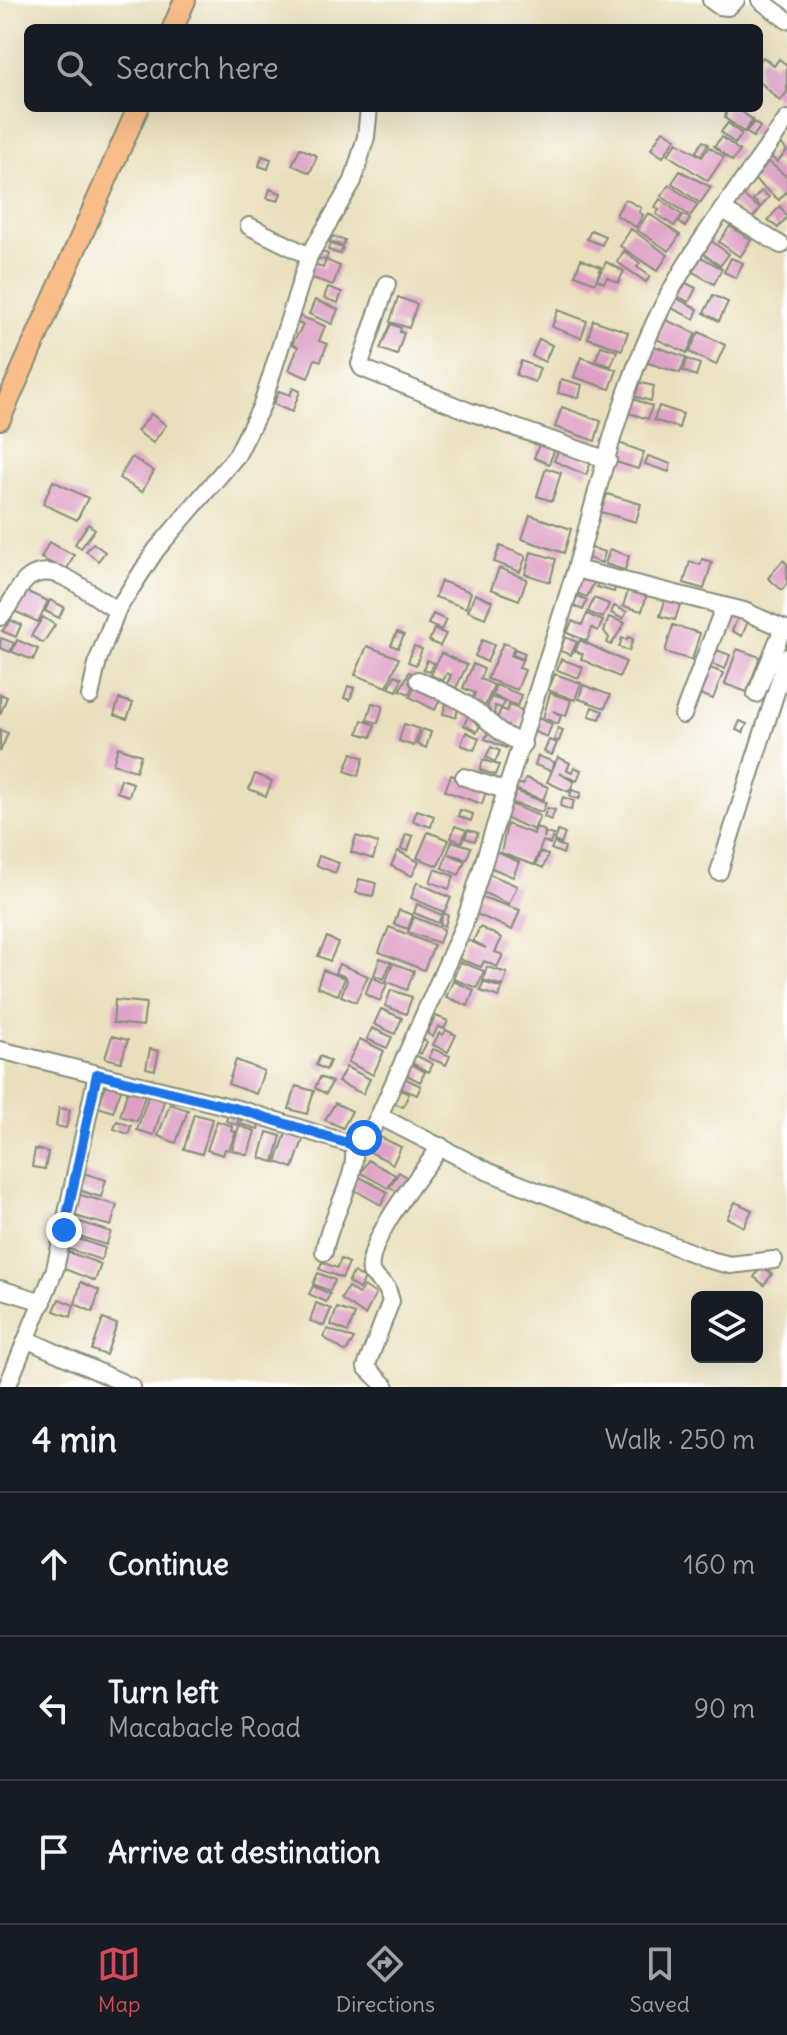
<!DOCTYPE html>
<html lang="en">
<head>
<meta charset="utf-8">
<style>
	:root { --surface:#171b24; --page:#20242c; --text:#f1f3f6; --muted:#9ea1a6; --line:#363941; --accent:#d1495b }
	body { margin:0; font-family:Delius,sans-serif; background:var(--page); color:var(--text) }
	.controls { position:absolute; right:24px; bottom:24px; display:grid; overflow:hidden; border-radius:12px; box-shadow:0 8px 32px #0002 }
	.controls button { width:72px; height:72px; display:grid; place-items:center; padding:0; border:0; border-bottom:2px solid var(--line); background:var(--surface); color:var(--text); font:40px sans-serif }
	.stop { position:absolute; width:24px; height:24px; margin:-18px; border:6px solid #1a73e8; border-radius:50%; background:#fff }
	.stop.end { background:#1a73e8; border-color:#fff; box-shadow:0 2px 8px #0008 }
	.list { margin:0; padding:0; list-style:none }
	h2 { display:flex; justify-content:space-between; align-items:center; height:104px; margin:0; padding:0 32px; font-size:34px }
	h2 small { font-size:26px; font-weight:400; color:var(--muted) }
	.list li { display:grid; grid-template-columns:52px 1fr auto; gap:24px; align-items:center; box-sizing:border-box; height:144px; padding:0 32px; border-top:2px solid var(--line) }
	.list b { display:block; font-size:30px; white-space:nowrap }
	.list p { margin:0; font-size:26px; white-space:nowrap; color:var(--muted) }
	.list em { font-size:26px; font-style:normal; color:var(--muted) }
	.icon { flex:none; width:44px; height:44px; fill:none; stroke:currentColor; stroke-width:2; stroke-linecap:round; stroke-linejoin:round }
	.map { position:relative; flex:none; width:787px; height:1387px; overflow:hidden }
	.search { position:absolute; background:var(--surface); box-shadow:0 8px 32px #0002; left:24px; right:24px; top:24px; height:88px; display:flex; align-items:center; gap:20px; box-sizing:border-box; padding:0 28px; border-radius:12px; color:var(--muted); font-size:30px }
	.sheet { height:536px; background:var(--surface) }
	nav { display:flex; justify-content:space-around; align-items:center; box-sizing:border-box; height:112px; border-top:2px solid var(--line); background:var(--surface); font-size:22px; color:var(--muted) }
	nav a { display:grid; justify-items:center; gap:4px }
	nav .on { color:var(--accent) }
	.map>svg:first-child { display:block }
	.building { fill:#dfa0c6 }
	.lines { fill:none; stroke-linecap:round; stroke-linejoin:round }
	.minor-casing { stroke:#848e78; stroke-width:20 }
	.major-casing { stroke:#848e78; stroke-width:24 }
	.minor { stroke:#fff; stroke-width:16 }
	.major { stroke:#f8bd89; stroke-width:20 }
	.route { stroke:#1a73e8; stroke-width:10 }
</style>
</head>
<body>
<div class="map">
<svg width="787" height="1387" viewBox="0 0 787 1387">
	<rect width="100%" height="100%" fill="#fff"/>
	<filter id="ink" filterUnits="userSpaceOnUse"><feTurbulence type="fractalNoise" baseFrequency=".0125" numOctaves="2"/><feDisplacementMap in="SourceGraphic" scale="16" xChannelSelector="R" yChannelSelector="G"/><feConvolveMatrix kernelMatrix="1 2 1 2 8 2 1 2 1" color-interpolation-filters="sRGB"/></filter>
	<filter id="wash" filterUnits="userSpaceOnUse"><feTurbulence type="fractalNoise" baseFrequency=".006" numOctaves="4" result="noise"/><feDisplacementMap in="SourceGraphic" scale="32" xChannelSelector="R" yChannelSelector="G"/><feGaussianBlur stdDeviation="1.8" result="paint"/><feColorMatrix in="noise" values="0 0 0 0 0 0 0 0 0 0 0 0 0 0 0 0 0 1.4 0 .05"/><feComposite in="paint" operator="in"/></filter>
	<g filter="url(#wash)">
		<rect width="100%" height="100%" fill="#eadfbc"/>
		<g id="blocks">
			<g class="building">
				<polygon points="763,57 774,66 779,59 787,65 787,92 780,101 759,81 759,63"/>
				<polygon points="727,108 737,108 753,120 744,132 725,118"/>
				<polygon points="754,122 760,127 753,137 746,132"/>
				<polygon points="728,123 742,134 735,144 721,132"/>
				<polygon points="663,130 676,138 663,157 651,149"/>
				<polygon points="722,137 740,151 732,161 714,146"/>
				<polygon points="703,141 708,144 701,155 696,152"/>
				<polygon points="677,142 702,157 709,147 724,157 708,181 668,155"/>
				<polygon points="781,143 787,151 777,162 770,156"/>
				<polygon points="300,148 317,156 310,173 292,165"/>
				<polygon points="262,156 271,159 268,169 259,166"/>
				<polygon points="763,157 787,177 787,191 779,200 749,175"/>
				<polygon points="680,171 711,187 700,203 672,183"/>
				<polygon points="669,185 698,205 690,216 661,196"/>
				<polygon points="270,189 281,193 278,201 267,198"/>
				<polygon points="761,191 769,197 761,207 753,200"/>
				<polygon points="739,192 760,209 751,220 730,203"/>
				<polygon points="625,199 641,208 639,212 643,215 636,227 616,215"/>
				<polygon points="660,199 682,215 674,226 656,214 659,210 655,207"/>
				<polygon points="780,206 787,217 778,228 768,220"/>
				<polygon points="648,213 680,235 669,251 637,230"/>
				<polygon points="684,215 690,219 685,227 679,222"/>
				<polygon points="730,226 751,240 740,257 719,242"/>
				<polygon points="631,229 668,255 657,271 620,246"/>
				<polygon points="591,230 605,236 602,245 587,239"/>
				<polygon points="332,236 345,240 343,246 330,242"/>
				<polygon points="710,240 729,254 720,266 701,252"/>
				<polygon points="330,244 343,248 340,254 328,250"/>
				<polygon points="316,250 328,254 326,260 313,258"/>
				<polygon points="624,251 640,263 637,267 650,276 646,282 617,262"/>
				<polygon points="696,254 722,269 714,284 688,269"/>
				<polygon points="731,258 743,263 736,278 724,272"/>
				<polygon points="581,259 601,267 595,283 575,275"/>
				<polygon points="326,260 340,266 333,285 306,276 311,263 323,268"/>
				<polygon points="606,262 624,271 618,283 607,277 604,283 597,279"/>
				<polygon points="680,280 696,288 689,302 673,294"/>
				<polygon points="328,287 342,292 338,303 324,298"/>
				<polygon points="713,295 728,302 719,321 704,313"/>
				<polygon points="672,296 698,309 694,319 667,306"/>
				<polygon points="398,297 417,304 409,328 390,322"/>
				<polygon points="315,300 338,309 332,324 309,314"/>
				<polygon points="558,310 587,321 581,338 552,327"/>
				<polygon points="300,316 325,326 319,341 327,344 321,361 315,359 308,378 289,370 298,347 292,344 303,325 297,323"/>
				<polygon points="661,318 696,333 687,353 652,337"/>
				<polygon points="593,320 628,332 622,350 588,338"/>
				<polygon points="391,324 401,328 400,332 404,333 397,355 380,349"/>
				<polygon points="699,332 725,345 716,365 689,352"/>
				<polygon points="539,339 552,345 545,362 532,356"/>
				<polygon points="651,345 686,357 680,373 645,362"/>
				<polygon points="601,346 617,351 611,366 595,361"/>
				<polygon points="581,357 617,370 610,389 574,377"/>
				<polygon points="687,359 700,364 696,376 683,371"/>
				<polygon points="521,361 540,368 535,382 516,375"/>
				<polygon points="561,379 582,385 579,398 558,393"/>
				<polygon points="637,382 654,386 651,401 633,396"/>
				<polygon points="293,388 300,391 292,412 273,404 279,391 290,395"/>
				<polygon points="631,398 652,406 648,419 626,412"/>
				<polygon points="659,406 683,414 679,428 654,420"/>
				<polygon points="562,407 601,421 595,441 555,427"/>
				<polygon points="151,414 166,425 153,443 137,431"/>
				<polygon points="540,442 555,448 549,464 534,458"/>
				<polygon points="616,442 644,452 638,469 610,460"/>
				<polygon points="559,448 591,462 586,475 554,461"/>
				<polygon points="648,456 671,464 669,472 645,464"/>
				<polygon points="132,457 154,471 142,492 119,478"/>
				<polygon points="546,468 561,473 552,501 537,496"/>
				<polygon points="53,481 88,498 77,520 43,504"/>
				<polygon points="607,494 641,504 636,522 601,512"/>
				<polygon points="530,515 571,529 564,553 522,539"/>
				<polygon points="88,524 95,529 81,548 75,544"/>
				<polygon points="49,542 74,555 66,571 41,558"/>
				<polygon points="93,543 105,552 98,561 86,551"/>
				<polygon points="500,546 526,556 520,572 494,562"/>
				<polygon points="591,548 605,552 602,563 587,558"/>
				<polygon points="610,549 629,556 625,570 605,564"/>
				<polygon points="531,552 556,559 550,582 525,574"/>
				<polygon points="702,559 712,562 704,589 684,583 690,561 700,565"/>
				<polygon points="783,560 787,564 787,584 782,590 768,578"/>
				<polygon points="499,568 527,579 519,600 491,589"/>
				<polygon points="583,572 597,577 587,597 576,593"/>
				<polygon points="599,580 616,585 614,592 597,587"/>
				<polygon points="441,581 471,592 466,608 435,597"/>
				<polygon points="629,588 647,594 642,611 623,606"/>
				<polygon points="23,590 48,601 38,622 14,611"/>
				<polygon points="475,594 492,601 485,618 468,611"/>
				<polygon points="578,596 587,600 583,610 573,606"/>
				<polygon points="594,598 609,604 603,618 588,612"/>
				<polygon points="666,598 681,602 675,620 660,616"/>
				<polygon points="50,600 64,607 59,618 45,611"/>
				<polygon points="614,606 627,612 623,619 611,613"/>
				<polygon points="433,614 446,620 441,630 428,624"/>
				<polygon points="587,614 603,621 598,631 592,628 587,641 567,633 572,621 582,625"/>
				<polygon points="43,617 55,625 43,643 31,636"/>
				<polygon points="609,617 625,623 611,645 607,643 609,638 604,631"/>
				<polygon points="738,617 748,621 742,636 732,631"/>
				<polygon points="11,620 21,625 16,637 2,631"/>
				<polygon points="673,625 700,633 692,660 665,652"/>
				<polygon points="434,629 446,634 440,646 429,641"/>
				<polygon points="397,632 404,635 398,648 391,645"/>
				<polygon points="565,637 577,642 571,655 560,651"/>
				<polygon points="628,637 633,639 629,651 619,647 622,638 627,640"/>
				<polygon points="1,638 14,643 10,652 0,648"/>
				<polygon points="17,640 38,649 33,660 12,652"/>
				<polygon points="482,640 494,645 487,662 475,656"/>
				<polygon points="580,640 626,662 619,677 581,659 583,654 575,651"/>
				<polygon points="503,643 514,647 511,656 522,660 519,668 525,670 517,690 487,679"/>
				<polygon points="367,646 399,658 387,687 355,675"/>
				<polygon points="414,646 422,649 416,665 408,662"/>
				<polygon points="709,647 730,655 725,669 704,661"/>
				<polygon points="515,649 525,653 523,659 513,655"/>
				<polygon points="737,649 760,657 747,692 725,684"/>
				<polygon points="441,653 467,665 456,688 447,684 451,675 447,673 443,681 431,675"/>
				<polygon points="561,659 583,667 579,678 557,670"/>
				<polygon points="427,660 434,663 430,672 423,669"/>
				<polygon points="473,664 484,669 480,679 494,685 485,706 472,701 475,693 463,688"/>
				<polygon points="705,666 723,673 713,699 695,692"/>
				<polygon points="409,672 417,676 409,694 400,690"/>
				<polygon points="555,674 581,683 575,700 548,690"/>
				<polygon points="395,675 402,678 397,691 389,688"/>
				<polygon points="418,681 443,693 435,710 410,697"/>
				<polygon points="496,685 521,695 517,706 492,695"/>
				<polygon points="583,685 610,695 605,708 579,699"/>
				<polygon points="348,686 354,688 350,700 344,698"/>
				<polygon points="550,693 571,700 566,716 553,711 561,716 558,724 543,718"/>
				<polygon points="0,694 7,697 0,715"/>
				<polygon points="491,697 505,702 502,708 495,706 494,718 488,716 490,710 487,708"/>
				<polygon points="119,699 133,703 127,719 114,715"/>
				<polygon points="447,701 459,704 456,717 443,714"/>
				<polygon points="372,703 383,706 378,723 367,720"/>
				<polygon points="509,705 524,711 516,732 495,723 501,709 507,711"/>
				<polygon points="592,707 603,711 600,719 589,716"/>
				<polygon points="469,714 482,721 477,732 464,725"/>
				<polygon points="535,717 552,724 547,737 530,730"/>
				<polygon points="362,720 375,725 371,737 358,733"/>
				<polygon points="740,721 747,724 743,733 736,730"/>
				<polygon points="404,724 419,729 414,746 399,741"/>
				<polygon points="558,728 563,730 559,741 554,740"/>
				<polygon points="422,729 431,732 426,748 417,744"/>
				<polygon points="0,730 8,733 0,752"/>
				<polygon points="466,732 479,738 474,750 461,745"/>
				<polygon points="488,732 508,740 506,748 485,739"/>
				<polygon points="549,740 557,743 552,755 544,752"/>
				<polygon points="118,747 141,755 136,771 113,764"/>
				<polygon points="491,747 500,751 495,762 486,757"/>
				<polygon points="352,753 364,758 358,776 345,771"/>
				<polygon points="538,756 554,762 551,771 535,765"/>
				<polygon points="558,757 570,763 567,770 572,772 574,767 581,770 577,781 559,773 574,782 569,792 547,782"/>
				<polygon points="483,760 499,765 495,775 480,770"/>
				<polygon points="255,774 272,781 266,796 249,789"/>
				<polygon points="451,775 487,788 482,804 445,791"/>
				<polygon points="526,778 548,787 543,800 509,787 511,781 523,785"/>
				<polygon points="121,779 133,783 129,796 117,792"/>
				<polygon points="572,790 581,793 579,799 570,796"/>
				<polygon points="516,791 546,803 542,812 512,803"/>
				<polygon points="563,797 574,801 571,810 560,806"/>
				<polygon points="510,804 540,816 534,830 505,818"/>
				<polygon points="547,808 555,810 551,820 544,817"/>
				<polygon points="417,810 434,816 431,827 413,821"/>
				<polygon points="460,810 473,814 471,821 458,816"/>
				<polygon points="507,824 534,834 536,827 545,831 544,838 546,833 553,835 550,844 543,841 534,865 501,853"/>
				<polygon points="455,826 466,830 462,842 451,838"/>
				<polygon points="468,830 478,833 475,841 465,838"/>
				<polygon points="558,831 565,834 561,844 554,841"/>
				<polygon points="428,832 449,840 438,866 417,858"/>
				<polygon points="406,834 413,836 408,851 401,849"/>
				<polygon points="356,836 378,843 373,859 351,852"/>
				<polygon points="452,841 471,847 467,859 449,854 465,861 459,875 442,868"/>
				<polygon points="554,843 565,847 563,854 551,849"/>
				<polygon points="398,851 419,862 412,876 391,866"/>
				<polygon points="494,851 519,862 513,877 487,866"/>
				<polygon points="540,852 548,855 543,868 536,865"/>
				<polygon points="319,856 339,863 335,873 316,865"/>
				<polygon points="435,869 454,876 449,889 430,882"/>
				<polygon points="485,872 517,886 509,904 477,890"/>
				<polygon points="359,879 376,883 373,896 356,893"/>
				<polygon points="417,882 451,898 444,912 411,898"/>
				<polygon points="479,896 520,910 512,930 472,912"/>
				<polygon points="417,904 442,915 438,923 414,913"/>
				<polygon points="399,910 413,915 408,929 394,924"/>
				<polygon points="443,913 448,915 445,926 440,924"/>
				<polygon points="414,917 444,929 439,943 408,932"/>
				<polygon points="389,927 434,945 424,970 379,952"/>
				<polygon points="480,927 502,938 495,952 503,955 497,967 484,961 481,967 459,959 465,939 486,948 473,941"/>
				<polygon points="327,937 338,943 330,961 318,956"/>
				<polygon points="380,958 391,962 384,979 374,975"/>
				<polygon points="460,962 484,971 477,988 453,979"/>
				<polygon points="393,963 414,971 407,990 386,981"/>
				<polygon points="339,964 368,976 356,1002 341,996 347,981 346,977 335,973"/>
				<polygon points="487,967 507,973 503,986 483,980"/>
				<polygon points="323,970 345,978 338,995 317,987"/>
				<polygon points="372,977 387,984 380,1001 365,994"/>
				<polygon points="453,981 474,990 468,1006 446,997"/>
				<polygon points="483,982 502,988 499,997 480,991"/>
				<polygon points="391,990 412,997 406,1014 385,1006"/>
				<polygon points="115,1000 146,1003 143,1026 113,1023"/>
				<polygon points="381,1009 402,1018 395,1034 374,1024"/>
				<polygon points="436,1016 448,1021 444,1029 438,1026 433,1037 427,1033"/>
				<polygon points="372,1028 392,1037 387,1048 367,1039"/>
				<polygon points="446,1030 456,1035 448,1052 433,1045 439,1033 443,1035"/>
				<polygon points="112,1036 128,1040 121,1062 105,1058"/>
				<polygon points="418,1036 427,1042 421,1054 411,1049"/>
				<polygon points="360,1039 384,1051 373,1075 348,1062"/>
				<polygon points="150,1049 159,1051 155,1070 146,1068"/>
				<polygon points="433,1049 450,1056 446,1065 429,1058"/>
				<polygon points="413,1054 433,1064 429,1072 409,1062"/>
				<polygon points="320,1056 330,1061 326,1070 316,1065"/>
				<polygon points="236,1060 264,1071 256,1094 228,1084"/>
				<polygon points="408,1062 425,1072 420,1082 403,1073"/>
				<polygon points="346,1067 370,1079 363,1094 338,1082"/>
				<polygon points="320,1077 332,1082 326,1094 315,1088"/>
				<polygon points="404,1078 421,1086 417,1095 400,1088"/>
				<polygon points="107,1082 122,1087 113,1112 98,1107"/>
				<polygon points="130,1083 147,1088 137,1121 120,1116"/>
				<polygon points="296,1086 314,1091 307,1114 289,1109"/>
				<polygon points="395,1088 409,1094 403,1107 389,1101"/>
				<polygon points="148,1096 164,1101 154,1135 137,1130"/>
				<polygon points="335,1103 352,1111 343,1128 325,1120"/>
				<polygon points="170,1104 188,1110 176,1143 158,1136"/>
				<polygon points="230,1107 241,1110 237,1125 226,1121"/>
				<polygon points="59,1108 70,1110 66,1128 56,1126"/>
				<polygon points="244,1110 262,1116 258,1129 240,1124"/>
				<polygon points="194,1114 212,1119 202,1154 184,1149"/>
				<polygon points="117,1121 131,1126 128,1134 114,1129"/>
				<polygon points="217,1121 232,1126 231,1131 236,1132 229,1150 225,1149 223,1155 207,1150"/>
				<polygon points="239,1126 255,1131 248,1155 232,1150"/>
				<polygon points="287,1131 304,1137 293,1168 276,1162"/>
				<polygon points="267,1132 281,1136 274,1162 260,1158"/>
				<polygon points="378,1136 401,1147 393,1164 370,1152"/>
				<polygon points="35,1149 48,1152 45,1169 32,1167"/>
				<polygon points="368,1160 395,1175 388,1188 361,1173"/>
				<polygon points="80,1172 106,1180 101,1197 75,1189"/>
				<polygon points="399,1172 411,1180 402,1195 390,1187"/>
				<polygon points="358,1176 388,1192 381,1205 351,1188"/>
				<polygon points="77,1194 117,1205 111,1226 71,1215"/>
				<polygon points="735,1202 752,1210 744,1227 727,1218"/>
				<polygon points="74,1220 111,1232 106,1245 70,1233"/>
				<polygon points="70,1236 105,1248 101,1260 66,1248"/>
				<polygon points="68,1252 101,1264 95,1281 62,1268"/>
				<polygon points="341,1259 349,1263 342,1278 319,1269 322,1262 337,1268"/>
				<polygon points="762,1266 772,1274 764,1285 754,1277"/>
				<polygon points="354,1272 365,1279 359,1289 348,1282"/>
				<polygon points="318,1273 335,1280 330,1291 313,1284"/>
				<polygon points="81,1282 99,1290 93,1312 75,1304"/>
				<polygon points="313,1286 330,1294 326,1302 309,1294"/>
				<polygon points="364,1286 376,1294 365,1315 341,1299 348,1287 358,1294"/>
				<polygon points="59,1299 74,1305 71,1317 54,1311"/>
				<polygon points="316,1303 331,1309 324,1326 310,1321"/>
				<polygon points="337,1308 355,1314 348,1332 331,1325"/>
				<polygon points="103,1319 117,1324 106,1355 92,1350"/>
				<polygon points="328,1329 354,1339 346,1352 323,1337"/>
			</g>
		</g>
	</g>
	<g filter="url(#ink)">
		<use href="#blocks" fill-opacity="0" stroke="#848e78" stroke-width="2"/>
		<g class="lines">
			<g class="minor-casing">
				<g id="minor">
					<polyline points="711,0 719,6 728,7 736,0"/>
					<polyline points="760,0 787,20"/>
					<path d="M787 119C741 186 688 250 654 324 618 401 599 487 576 569L744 611 787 630"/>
					<polyline points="723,210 781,245"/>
					<polyline points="249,226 309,256"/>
					<polyline points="387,284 360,364 362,368 468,411 608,460"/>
					<path d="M0 617C11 606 15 591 26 580 54 555 92 598 117 610"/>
					<path d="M418 680C439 690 463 700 481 715 497 729 502 735 523 744"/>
					<polyline points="756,694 783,628"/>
					<polyline points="90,696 98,660 117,610 156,550 237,455 262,405 309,256 353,181 366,137 369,108"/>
					<polyline points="683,715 724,607"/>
					<polyline points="464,777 507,791"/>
					<polyline points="719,872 787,657"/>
					<polyline points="0,1050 242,1110 353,1145 372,1129 379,1116 464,925 576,569"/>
					<polyline points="379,1116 489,1172 710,1260 730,1265 774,1260"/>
					<path d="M324 1252C328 1220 361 1174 353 1145"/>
					<polyline points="0,1289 43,1302"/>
					<polyline points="28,1340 132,1387"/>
					<polyline points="7,1387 55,1269 97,1074"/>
					<path d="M386 1387 366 1367 391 1301 387 1288 371 1273C365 1240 421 1174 441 1146"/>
				</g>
			</g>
			<g class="major-casing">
				<g id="major">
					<polyline points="173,28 185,0"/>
					<polyline points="0,419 138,108"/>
				</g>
			</g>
			<use href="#minor" class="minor"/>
			<use href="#major" class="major"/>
		</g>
	</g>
	<g class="lines" filter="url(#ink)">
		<polyline class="route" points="64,1230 97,1074 242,1110 353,1145 364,1138"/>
	</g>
</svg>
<div class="controls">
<button><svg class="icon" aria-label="layers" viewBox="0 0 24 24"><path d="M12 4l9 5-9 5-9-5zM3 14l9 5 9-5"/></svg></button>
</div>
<div class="stop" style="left:364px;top:1138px"></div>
<div class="stop end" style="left:64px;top:1230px"></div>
<div class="search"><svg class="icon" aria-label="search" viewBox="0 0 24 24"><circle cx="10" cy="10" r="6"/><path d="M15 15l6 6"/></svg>Search here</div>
</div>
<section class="sheet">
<h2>4 min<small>Walk · 250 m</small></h2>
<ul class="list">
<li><svg class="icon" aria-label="ahead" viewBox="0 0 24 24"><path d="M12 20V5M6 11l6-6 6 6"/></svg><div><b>Continue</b></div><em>160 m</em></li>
<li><svg class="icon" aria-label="left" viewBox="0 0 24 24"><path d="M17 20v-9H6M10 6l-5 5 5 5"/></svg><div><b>Turn left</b><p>Macabacle Road</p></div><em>90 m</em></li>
<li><svg class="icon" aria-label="arrive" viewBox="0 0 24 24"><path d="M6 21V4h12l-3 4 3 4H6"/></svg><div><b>Arrive at destination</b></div></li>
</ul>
</section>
<nav>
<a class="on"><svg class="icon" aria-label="map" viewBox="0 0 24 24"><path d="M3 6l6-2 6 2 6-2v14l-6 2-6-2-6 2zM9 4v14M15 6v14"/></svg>Map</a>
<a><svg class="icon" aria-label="directions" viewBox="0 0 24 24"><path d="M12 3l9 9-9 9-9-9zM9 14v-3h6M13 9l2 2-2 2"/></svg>Directions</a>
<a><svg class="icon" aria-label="saved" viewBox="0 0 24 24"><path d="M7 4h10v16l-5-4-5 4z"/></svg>Saved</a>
</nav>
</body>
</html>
